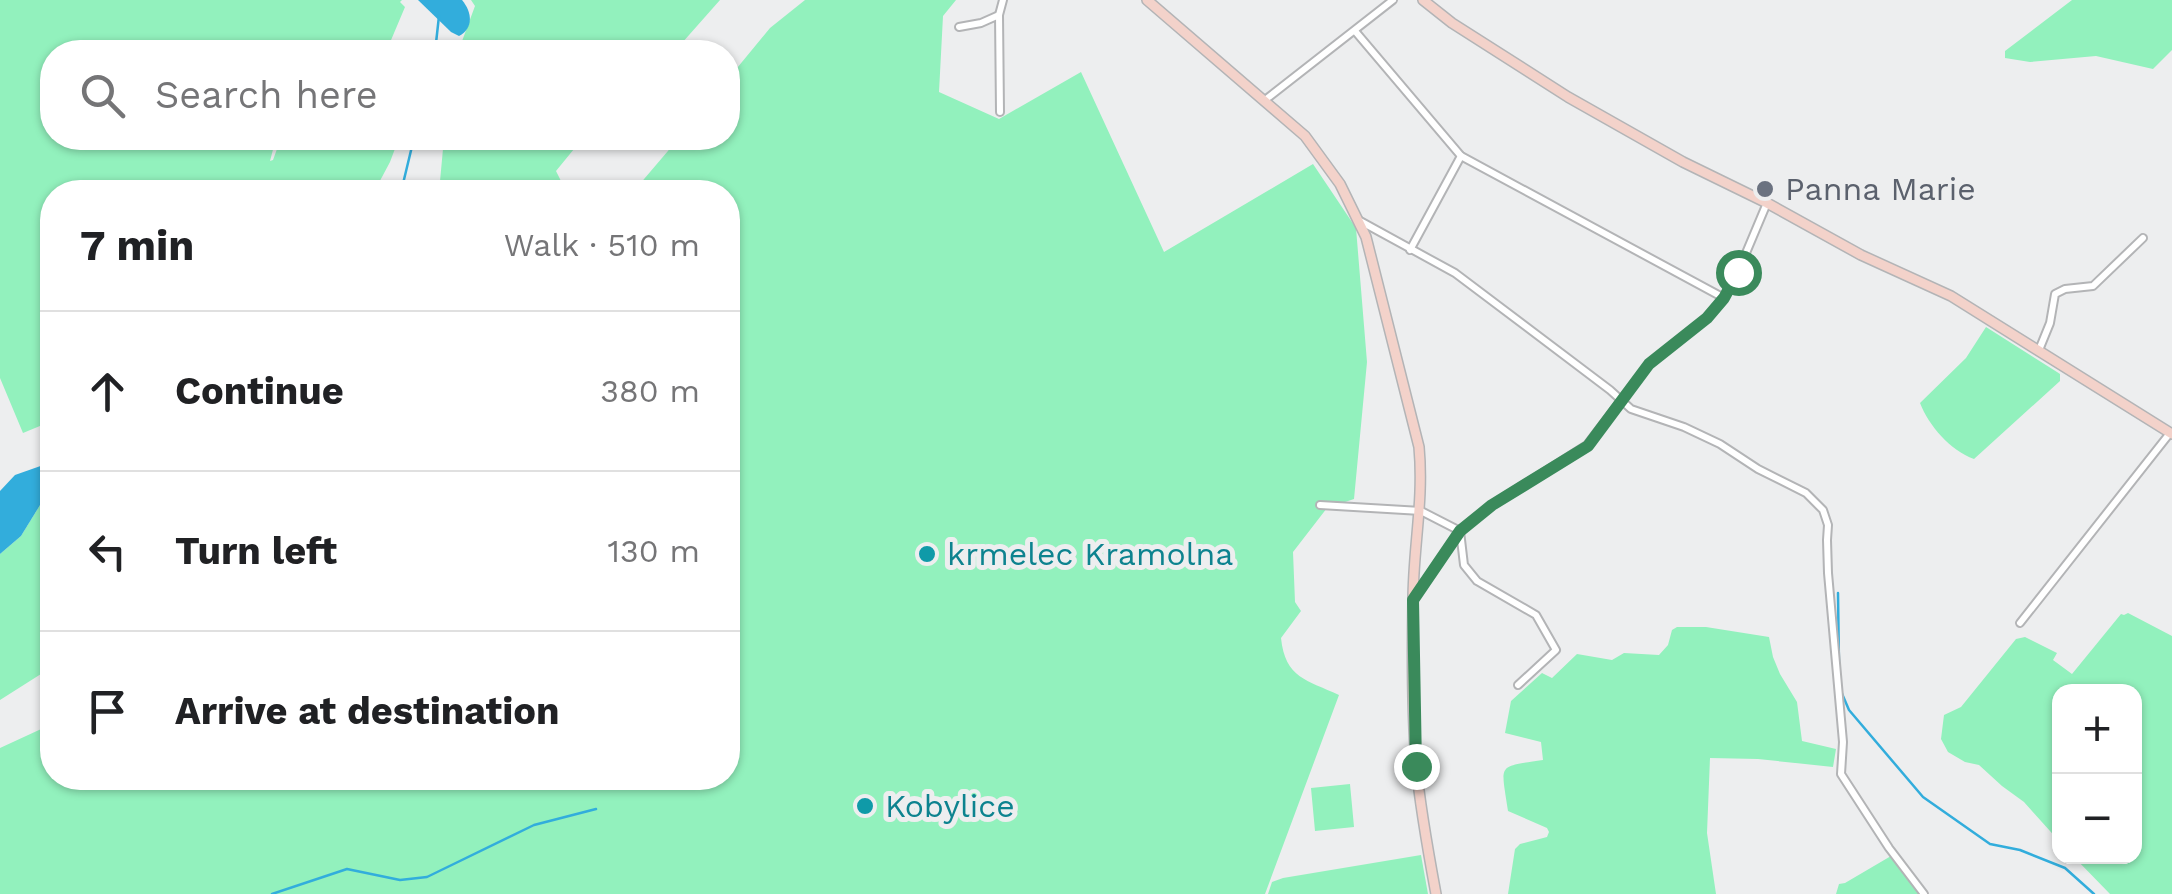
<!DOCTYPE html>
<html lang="en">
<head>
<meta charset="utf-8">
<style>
	:root { --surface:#fff; --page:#f2f2f2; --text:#202124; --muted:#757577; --line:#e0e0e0 }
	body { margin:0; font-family:"Work Sans",sans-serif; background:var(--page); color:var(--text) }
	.controls { position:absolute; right:30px; bottom:30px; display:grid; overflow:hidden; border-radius:20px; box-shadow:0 2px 8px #0004 }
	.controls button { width:90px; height:90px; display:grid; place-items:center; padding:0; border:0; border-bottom:2px solid var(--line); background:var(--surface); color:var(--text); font:50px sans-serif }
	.stop { position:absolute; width:30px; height:30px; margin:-22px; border:8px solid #3a8a5b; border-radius:50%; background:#fff }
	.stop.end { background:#3a8a5b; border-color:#fff; box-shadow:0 2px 10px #0008 }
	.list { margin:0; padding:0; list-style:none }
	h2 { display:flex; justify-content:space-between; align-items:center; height:130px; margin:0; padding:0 40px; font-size:42px }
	h2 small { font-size:32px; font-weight:400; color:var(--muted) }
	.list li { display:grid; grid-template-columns:65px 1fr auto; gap:30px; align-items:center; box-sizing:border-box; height:160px; padding:0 40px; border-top:2px solid var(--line) }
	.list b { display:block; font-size:38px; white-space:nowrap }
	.list em { font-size:32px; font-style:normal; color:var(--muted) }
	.icon { flex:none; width:55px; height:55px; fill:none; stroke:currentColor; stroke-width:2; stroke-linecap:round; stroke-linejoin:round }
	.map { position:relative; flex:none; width:2172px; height:894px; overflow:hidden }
	.search { position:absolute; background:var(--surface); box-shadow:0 2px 8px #0004; left:40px; top:40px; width:700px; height:110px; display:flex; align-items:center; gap:25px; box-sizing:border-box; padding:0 35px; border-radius:40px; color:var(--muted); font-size:38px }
	.panel { position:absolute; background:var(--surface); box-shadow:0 2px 8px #0004; left:40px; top:180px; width:700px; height:610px; border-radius:40px }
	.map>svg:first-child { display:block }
	.green { fill:#92f1bd }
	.water { fill:#32addc }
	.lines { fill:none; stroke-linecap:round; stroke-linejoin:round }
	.stream { stroke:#32addc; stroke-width:2.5 }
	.street-casing { stroke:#b3b4b6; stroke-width:10 }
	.secondary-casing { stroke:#b3b4b6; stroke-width:12 }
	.street { stroke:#fff; stroke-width:6 }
	.secondary { stroke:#f3d2ca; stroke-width:9 }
	.route { stroke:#3a8a5b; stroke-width:12 }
	.worship-dot { fill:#6b7280; stroke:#edeeef; stroke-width:4 }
	.culture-dot { fill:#0f9aa8; stroke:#edeeef; stroke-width:4 }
	.labels { text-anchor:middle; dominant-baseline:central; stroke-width:10; stroke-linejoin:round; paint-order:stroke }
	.worship-label { font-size:32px; fill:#5b616d; stroke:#edeeef; text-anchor:start }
	.culture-label { font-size:32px; fill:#0d838f; stroke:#edeeef; text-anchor:start }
</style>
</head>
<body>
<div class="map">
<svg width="2172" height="894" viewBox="0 0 2172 894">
	<rect width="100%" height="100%" fill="#edeeef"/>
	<g class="green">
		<polygon points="0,0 402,0 400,2 405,7 386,52 52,52 52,138 276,138 270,161 273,160 281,138 399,138 390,162 374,192 52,192 52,421 23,433 0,378"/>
		<polygon points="471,0 720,0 674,52 458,52 475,6"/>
		<path d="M805 0H956L943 16 939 92 999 119 1081 72 1164 252 1313 164 1356 228 1367 362 1354 499 1327 508 1293 552 1295 602 1301 611 1281 638C1285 678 1307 680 1339 695L1265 894H0V748L52 724V778H728V192H633L679 138H728V79L770 28Z"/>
		<polygon points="2072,0 2172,0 2172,50 2153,69 2096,56 2030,62 2005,58 2005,51"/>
		<polygon points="444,138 583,138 556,171 562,183 554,192 439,192"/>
		<path d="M1986 327 2057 372 2060 374V381L1974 459C1950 450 1929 426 1920 403L1966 358Z"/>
		<polygon points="52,489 52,667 0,700 0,554 21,536 45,497"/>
		<polygon points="2128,613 2172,636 2172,894 2110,894 2074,857 2134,856 2134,692 2060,692 2059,841 2024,802 2002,786 1979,765 1965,762 1948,752 1941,739 1944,715 1961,707 2016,639 2025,637 2057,653 2053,660 2072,674 2121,614 2124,615"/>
		<path d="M1677 627H1706L1769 637 1773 657 1780 674 1797 702 1802 741 1836 749 1833 767 1758 759 1710 758 1707 833 1716 894H1508L1515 849 1520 844 1547 837 1549 832 1547 828 1508 811C1501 763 1496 767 1543 760L1541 742 1505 733 1511 701 1542 673 1552 678 1577 654 1612 660 1624 653 1659 655 1668 645 1672 630Z"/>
		<polygon points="1350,784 1354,827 1315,831 1311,788"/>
		<polygon points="1421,855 1428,894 1268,894 1272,882 1283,878"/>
		<polygon points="1891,856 1920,894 1836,894 1839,884 1845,883"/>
	</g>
	<g class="water">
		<path d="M418 0H462C472 12 474 28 459 36L451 32Z"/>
		<polygon points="49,463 45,497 21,536 0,554 0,491 15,475"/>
	</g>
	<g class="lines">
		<g class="stream">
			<polyline points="435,52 439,16"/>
			<polyline points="401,192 414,138"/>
			<polyline points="46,489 52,478"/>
			<polyline points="1838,593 1839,666"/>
			<polyline points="1840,689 1849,710 1923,797 1990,844 2020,850 2065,868 2094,894"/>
			<polyline points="272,894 347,869 400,880 427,877 534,825 596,809"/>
		</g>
		<g class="street-casing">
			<g id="street">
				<polyline points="959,27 981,23 999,15"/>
				<polyline points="1355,31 1461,156 1724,298"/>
				<polyline points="1265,100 1393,0"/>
				<polyline points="1000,112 999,15 1003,0"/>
				<polyline points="1360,221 1455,273 1610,390 1631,409 1684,427 1720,444 1758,469 1806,493 1823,510 1828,525 1827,540 1828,573 1843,742 1841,774 1889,848 1924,894"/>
				<polyline points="1410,250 1461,156"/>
				<polyline points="2039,350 2050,323 2055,294 2065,289 2093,286 2143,238"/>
				<polyline points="1320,505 1421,511 1460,531 1464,565 1477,581 1536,615 1556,650 1518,685"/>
				<polyline points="1413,599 1460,531 1492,505 1587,445 1649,364 1707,318 1724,298 1738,272 1767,203"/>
				<polyline points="2020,623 2170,433"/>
			</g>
		</g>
		<g class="secondary-casing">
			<g id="secondary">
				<path d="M1147 0 1305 136 1340 184 1366 237 1419 447C1424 501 1413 548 1413 601 1412 655 1412 710 1416 764 1420 807 1428 851 1436 894"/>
				<polyline points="1423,0 1452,23 1568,97 1683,162 1767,203 1861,255 1951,296 2172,434"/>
			</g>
		</g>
		<use href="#street" class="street"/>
		<use href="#secondary" class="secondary"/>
	</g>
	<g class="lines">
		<polyline class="route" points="1416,766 1413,600 1460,531 1492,505 1588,446 1649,364 1707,318 1724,298 1738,272"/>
	</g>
	<circle class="worship-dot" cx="1765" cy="189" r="10"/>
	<g class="culture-dot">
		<circle cx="927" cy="554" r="10"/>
		<circle cx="865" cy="806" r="10"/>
	</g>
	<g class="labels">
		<g class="worship-label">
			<text x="1785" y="189">Panna Marie</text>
		</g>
		<g class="culture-label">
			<text x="947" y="554">krmelec Kramolna</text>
			<text x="885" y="806">Kobylice</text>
		</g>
	</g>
</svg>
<div class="controls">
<button>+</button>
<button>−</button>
</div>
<div class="stop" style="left:1738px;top:272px"></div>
<div class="stop end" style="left:1416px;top:766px"></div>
<div class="search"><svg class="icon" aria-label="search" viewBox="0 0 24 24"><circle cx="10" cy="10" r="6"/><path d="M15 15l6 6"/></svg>Search here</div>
<section class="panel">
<h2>7 min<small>Walk · 510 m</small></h2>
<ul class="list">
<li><svg class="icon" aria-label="ahead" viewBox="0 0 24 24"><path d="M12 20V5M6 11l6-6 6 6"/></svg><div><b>Continue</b></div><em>380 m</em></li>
<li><svg class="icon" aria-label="left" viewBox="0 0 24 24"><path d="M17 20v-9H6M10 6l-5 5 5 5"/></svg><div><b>Turn left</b></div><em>130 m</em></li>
<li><svg class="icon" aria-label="arrive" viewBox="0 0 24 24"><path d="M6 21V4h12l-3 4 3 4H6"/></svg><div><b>Arrive at destination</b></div></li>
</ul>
</section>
</div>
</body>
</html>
